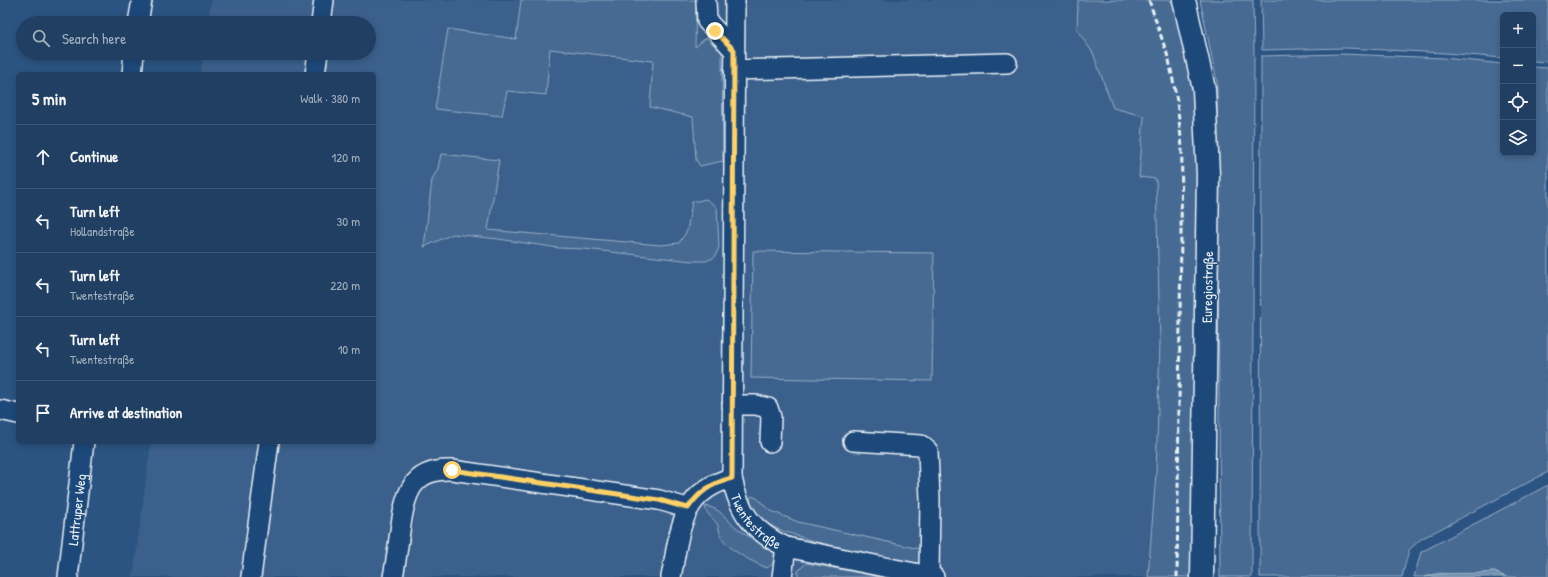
<!DOCTYPE html>
<html lang="en">
<head>
<meta charset="utf-8">
<style>
	:root { --surface:#203f62; --page:#2d4a6b; --text:#f1f3f6; --muted:#a2afbe; --line:#3d5877 }
	body { margin:0; font-family:"Patrick Hand",sans-serif; background:var(--page); color:var(--text) }
	.controls { position:absolute; right:12px; top:12px; display:grid; overflow:hidden; border-radius:6px; box-shadow:0 2px 6px #0003 }
	.controls button { width:36px; height:36px; display:grid; place-items:center; padding:0; border:0; border-bottom:1px solid var(--line); background:var(--surface); color:var(--text); font:20px sans-serif }
	.stop { position:absolute; width:12px; height:12px; margin:-9px; border:3px solid #ffd166; border-radius:50%; background:#fff }
	.stop.end { background:#ffd166; border-color:#fff; box-shadow:0 1px 4px #0008 }
	.list { margin:0; padding:0; list-style:none }
	h2 { display:flex; justify-content:space-between; align-items:center; height:52px; margin:0; padding:0 16px; font-size:17px }
	h2 small { font-size:13px; font-weight:400; color:var(--muted) }
	.list li { display:grid; grid-template-columns:26px 1fr auto; gap:12px; align-items:center; box-sizing:border-box; height:64px; padding:0 16px; border-top:1px solid var(--line) }
	.list b { display:block; font-size:15px; white-space:nowrap }
	.list p { margin:0; font-size:13px; white-space:nowrap; color:var(--muted) }
	.list em { font-size:13px; font-style:normal; color:var(--muted) }
	.icon { flex:none; width:22px; height:22px; fill:none; stroke:currentColor; stroke-width:2; stroke-linecap:round; stroke-linejoin:round }
	.map { position:relative; flex:none; width:1548px; height:577px; overflow:hidden }
	.search { position:absolute; background:var(--surface); box-shadow:0 2px 6px #0003; left:16px; top:16px; width:360px; height:44px; display:flex; align-items:center; gap:10px; box-sizing:border-box; padding:0 14px; border-radius:22px; color:var(--muted); font-size:15px }
	.panel { position:absolute; background:var(--surface); box-shadow:0 2px 6px #0003; left:16px; top:72px; width:360px; height:372px; border-radius:6px }
	.map>svg:first-child { display:block }
	.built { fill:#3a608b }
	.green { fill:#476b93; stroke:#98aec6 }
	.water { fill:#708ead; stroke:#a0b6cb }
	.lines { fill:none; stroke-linecap:round; stroke-linejoin:round }
	.minor-casing { stroke:#e8f1f8; stroke-width:22 }
	.major-casing { stroke:#e8f1f8; stroke-width:25 }
	.minor { stroke:#1f4a7a; stroke-width:19 }
	.major { stroke:#1f4a7a; stroke-width:22 }
	.rail { stroke:#e8f1f8; stroke-width:3; stroke-dasharray:6 3; stroke-linecap:butt }
	.route { stroke:#ffd166; stroke-width:5 }
	.labels { text-anchor:middle; dominant-baseline:central; stroke-width:3; stroke-linejoin:round; paint-order:stroke }
	.street-label { font-size:14px; fill:#e8f1f8; stroke:#1f4a7a }
</style>
</head>
<body>
<div class="map">
<svg width="1548" height="577" viewBox="0 0 1548 577">
	<rect width="100%" height="100%" fill="#2b5482"/>
	<filter id="ink" filterUnits="userSpaceOnUse"><feTurbulence type="fractalNoise" baseFrequency=".025" numOctaves="2"/><feDisplacementMap in="SourceGraphic" scale="8" xChannelSelector="R" yChannelSelector="G"/><feConvolveMatrix kernelMatrix="1 2 1 2 8 2 1 2 1" color-interpolation-filters="sRGB"/></filter>
	<g filter="url(#ink)">
		<polygon class="built" points="211,0 1144,0 1197,577 133,577 151,442 374,442 374,74 201,74 203,53 369,53 369,23 208,23"/>
		<g class="green">
			<polygon points="521,0 696,0 695,47 706,38 722,52 723,161 700,166 696,160 693,117 650,107 653,61 550,49 546,95 507,91 502,116 435,109 448,29 516,39"/>
			<polygon points="1078,0 1171,0 1183,34 1194,99 1198,184 1198,577 1148,577 1156,473 1160,342 1156,179 1139,177 1144,116 1113,108 1093,53 1077,30"/>
			<polygon points="1200,0 1253,0 1254,55 1252,577 1220,577 1217,82"/>
			<polygon points="1261,0 1548,0 1548,62 1533,61 1533,15 1503,15 1503,58 1445,53 1346,48 1262,50"/>
			<polygon points="1342,54 1444,58 1503,64 1503,153 1533,153 1533,67 1548,68 1548,472 1421,539 1409,550 1402,577 1260,577 1261,56"/>
			<polygon points="441,154 499,160 488,230 661,245 679,243 687,231 692,202 706,199 717,207 719,247 715,257 706,261 692,261 584,249 559,248 498,239 453,234 424,247 432,180 438,168"/>
			<polygon points="753,251 934,253 932,381 751,378"/>
			<polygon points="1548,485 1548,577 1506,577 1494,572 1470,575 1438,573 1425,577 1414,577 1421,552"/>
			<polygon points="751,496 757,498 769,510 798,522 924,550 921,565 816,542 780,530 764,522 749,505"/>
			<path d="M705 506C721 508 725 519 737 528 749 537 761 545 774 551 775 560 774 564 767 568 751 561 729 551 721 536 719 532 719 527 717 524 713 517 706 515 705 506Z"/>
			<polygon points="806,563 881,577 798,577 798,571"/>
		</g>
		<path class="water" d="M1494 572 1506 577H1425C1446 571 1471 575 1494 572Z"/>
		<g class="lines">
			<g class="minor-casing">
				<g id="minor">
					<polyline points="706,0 707,21 734,50"/>
					<path id="s1" d="M735 0 732 478C739 513 754 532 786 547L934 577"/>
					<polyline points="138,23 142,0"/>
					<polyline points="321,23 324,0"/>
					<polyline points="734,70 1007,63"/>
					<polyline points="132,74 134,53"/>
					<polyline points="315,74 318,53"/>
					<polyline points="732,405 756,405 768,408 771,417 770,442"/>
					<polyline points="0,410 18,414"/>
					<polyline points="853,441 921,445 928,451 930,500 929,576"/>
					<path id="s2" d="M68 577 84 442"/>
					<polyline points="251,577 269,442"/>
					<path d="M393 577C396 562 398 546 400 531 405 496 410 468 452 470L659 500 687 508"/>
					<path d="M671 577C680 532 680 491 732 478"/>
					<polyline points="782,577 786,547"/>
				</g>
			</g>
			<g class="major-casing">
				<polyline id="major" points="1184,0 1204,89 1208,175 1202,577"/>
			</g>
			<use href="#minor" class="minor"/>
			<use href="#major" class="major"/>
			<polyline class="rail" points="1149,0 1169,60 1177,101 1182,147 1177,577"/>
		</g>
	</g>
	<g class="lines" filter="url(#ink)">
		<path class="route" d="M452 470 659 500 688 508C699 492 712 483 732 478L734 50 715 31"/>
	</g>
	<g class="labels">
		<g class="street-label">
			<text transform="translate(1207 287) rotate(-89)">Euregiostraße</text>
			<text stroke="none"><textPath href="#s2" startOffset="68">Lattruper Weg</textPath></text>
			<text stroke="none"><textPath href="#s1" startOffset="529">Twentestraße</textPath></text>
		</g>
	</g>
</svg>
<div class="controls">
<button>+</button>
<button>−</button>
<button><svg class="icon" aria-label="locate" viewBox="0 0 24 24"><circle cx="12" cy="12" r="6"/><path d="M12 2v4M12 18v4M2 12h4M18 12h4"/></svg></button>
<button><svg class="icon" aria-label="layers" viewBox="0 0 24 24"><path d="M12 4l9 5-9 5-9-5zM3 14l9 5 9-5"/></svg></button>
</div>
<div class="stop" style="left:452px;top:470px"></div>
<div class="stop end" style="left:715px;top:31px"></div>
<div class="search"><svg class="icon" aria-label="search" viewBox="0 0 24 24"><circle cx="10" cy="10" r="6"/><path d="M15 15l6 6"/></svg>Search here</div>
<section class="panel">
<h2>5 min<small>Walk · 380 m</small></h2>
<ul class="list">
<li><svg class="icon" aria-label="ahead" viewBox="0 0 24 24"><path d="M12 20V5M6 11l6-6 6 6"/></svg><div><b>Continue</b></div><em>120 m</em></li>
<li><svg class="icon" aria-label="left" viewBox="0 0 24 24"><path d="M17 20v-9H6M10 6l-5 5 5 5"/></svg><div><b>Turn left</b><p>Hollandstraße</p></div><em>30 m</em></li>
<li><svg class="icon" aria-label="left" viewBox="0 0 24 24"><path d="M17 20v-9H6M10 6l-5 5 5 5"/></svg><div><b>Turn left</b><p>Twentestraße</p></div><em>220 m</em></li>
<li><svg class="icon" aria-label="left" viewBox="0 0 24 24"><path d="M17 20v-9H6M10 6l-5 5 5 5"/></svg><div><b>Turn left</b><p>Twentestraße</p></div><em>10 m</em></li>
<li><svg class="icon" aria-label="arrive" viewBox="0 0 24 24"><path d="M6 21V4h12l-3 4 3 4H6"/></svg><div><b>Arrive at destination</b></div></li>
</ul>
</section>
</div>
</body>
</html>
